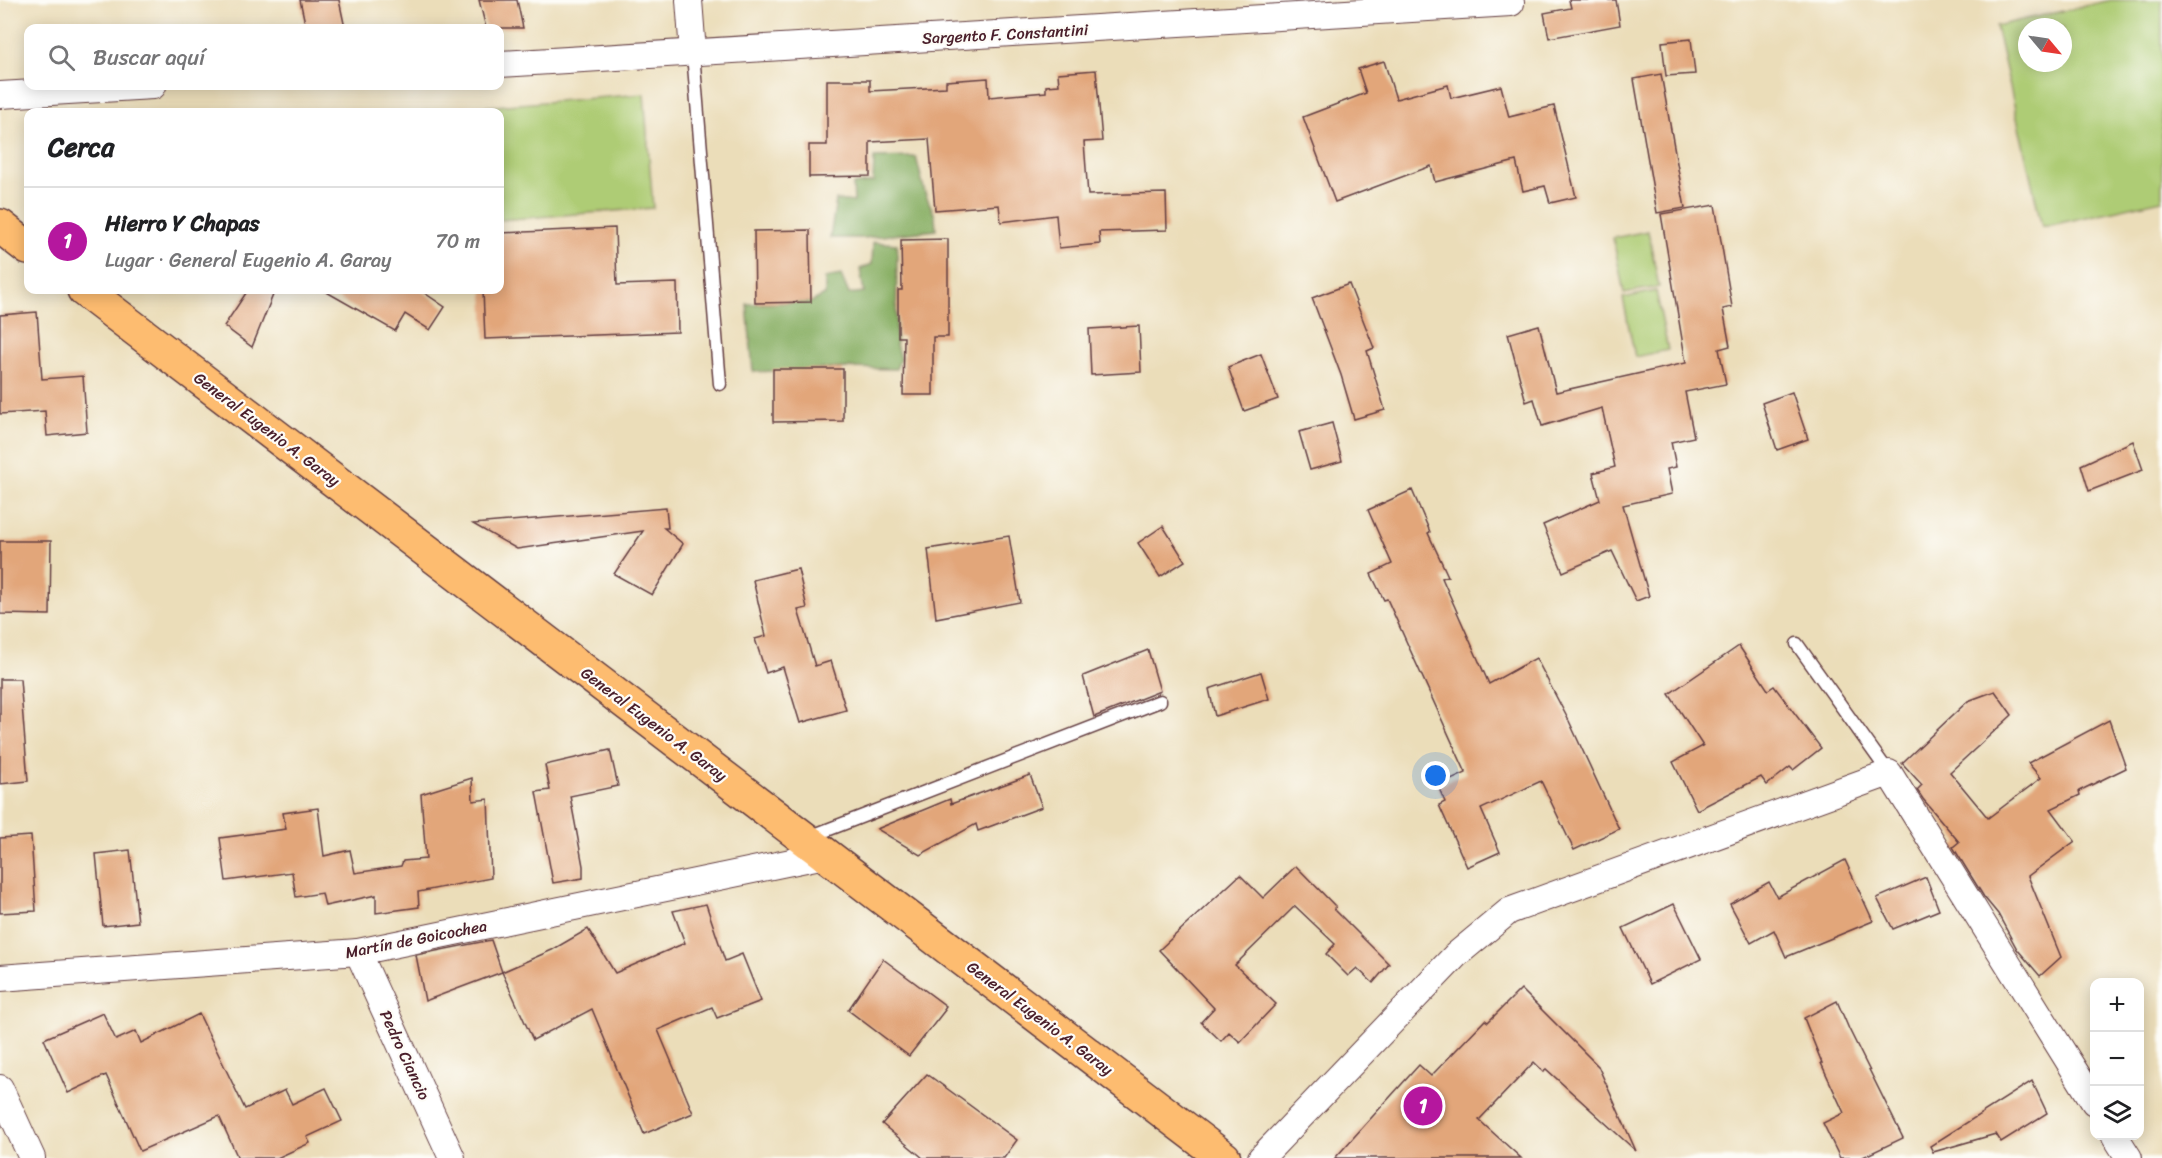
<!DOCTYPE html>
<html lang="es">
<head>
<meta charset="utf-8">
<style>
	:root { --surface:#fff; --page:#f6f6f6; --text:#202124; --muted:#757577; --line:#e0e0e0; --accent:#b5179e }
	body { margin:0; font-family:Sriracha,sans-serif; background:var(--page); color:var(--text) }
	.controls { position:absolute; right:18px; bottom:18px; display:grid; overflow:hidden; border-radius:12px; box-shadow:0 3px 15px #0003 }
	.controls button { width:54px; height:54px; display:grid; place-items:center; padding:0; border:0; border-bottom:2px solid var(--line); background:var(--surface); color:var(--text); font:30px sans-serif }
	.compass { position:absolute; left:2018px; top:18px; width:54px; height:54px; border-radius:50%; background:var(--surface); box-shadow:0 3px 15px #0003; rotate:119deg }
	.you { position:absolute; left:1436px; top:776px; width:21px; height:21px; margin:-15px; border:4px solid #fff; border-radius:50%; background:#1a73e8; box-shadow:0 0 0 9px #1a73e833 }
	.badge { display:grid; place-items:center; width:39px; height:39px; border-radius:50%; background:var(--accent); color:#fff; font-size:20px; font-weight:700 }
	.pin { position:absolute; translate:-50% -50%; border:3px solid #fff; box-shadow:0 2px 6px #0006 }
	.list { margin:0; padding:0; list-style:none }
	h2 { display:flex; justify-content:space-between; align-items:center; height:78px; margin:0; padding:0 24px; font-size:26px }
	h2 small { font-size:20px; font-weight:400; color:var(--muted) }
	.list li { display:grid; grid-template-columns:39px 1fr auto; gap:18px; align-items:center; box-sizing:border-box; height:108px; padding:0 24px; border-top:2px solid var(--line) }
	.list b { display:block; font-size:22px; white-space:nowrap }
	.list p { margin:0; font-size:20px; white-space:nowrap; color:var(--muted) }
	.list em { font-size:20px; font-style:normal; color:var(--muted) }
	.icon { flex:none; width:33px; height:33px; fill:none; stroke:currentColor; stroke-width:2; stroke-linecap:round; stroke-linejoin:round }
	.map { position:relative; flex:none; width:2162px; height:1158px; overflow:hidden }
	.search { position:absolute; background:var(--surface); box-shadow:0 3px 15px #0003; left:24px; top:24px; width:480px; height:66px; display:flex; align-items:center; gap:15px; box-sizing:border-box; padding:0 21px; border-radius:12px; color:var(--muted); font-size:22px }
	.panel { position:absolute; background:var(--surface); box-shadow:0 3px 15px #0003; left:24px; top:108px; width:480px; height:186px; border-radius:12px }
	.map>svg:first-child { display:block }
	.green { fill:#aecc74; stroke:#7c7650; stroke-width:1.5; fill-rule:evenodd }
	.forest { fill:#8ab066; stroke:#6a6848; stroke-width:1.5 }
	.building { fill:#e2a67a }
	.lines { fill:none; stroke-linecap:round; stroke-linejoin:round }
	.lane-casing { stroke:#623c40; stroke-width:15 }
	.street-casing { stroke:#623c40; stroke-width:28 }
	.primary-casing { stroke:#623c40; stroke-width:36 }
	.lane { stroke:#fff; stroke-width:12 }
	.street { stroke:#fff; stroke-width:26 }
	.primary { stroke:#fdbc70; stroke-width:33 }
	.labels { text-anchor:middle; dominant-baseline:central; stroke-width:4.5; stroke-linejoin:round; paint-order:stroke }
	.street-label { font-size:16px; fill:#4a1f2b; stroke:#fdfcf7 }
</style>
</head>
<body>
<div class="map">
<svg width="2162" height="1158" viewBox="0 0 2162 1158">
	<rect width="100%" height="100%" fill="#fdfcf7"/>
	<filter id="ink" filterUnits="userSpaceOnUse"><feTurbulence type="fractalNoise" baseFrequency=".0167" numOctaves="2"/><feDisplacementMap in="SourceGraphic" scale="12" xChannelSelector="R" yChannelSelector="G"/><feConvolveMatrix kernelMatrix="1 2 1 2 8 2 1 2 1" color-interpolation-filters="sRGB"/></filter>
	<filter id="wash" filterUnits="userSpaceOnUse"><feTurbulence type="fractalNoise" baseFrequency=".008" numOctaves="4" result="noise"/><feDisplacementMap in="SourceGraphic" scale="24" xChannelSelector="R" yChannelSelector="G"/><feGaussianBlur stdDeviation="1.35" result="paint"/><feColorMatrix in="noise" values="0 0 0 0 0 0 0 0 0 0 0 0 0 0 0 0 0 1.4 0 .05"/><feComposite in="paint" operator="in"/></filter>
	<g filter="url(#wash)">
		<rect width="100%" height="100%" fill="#ebddb9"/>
		<g class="green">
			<path d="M2111 0H2162V200L2042 227 1996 26ZM2027 27H2063V63H2027Z"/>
			<polygon points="644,94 653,208 500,220 500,112 420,112"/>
			<polygon points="1648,231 1659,287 1624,293 1613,238"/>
			<polygon points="1656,291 1668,350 1635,357 1623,298"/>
		</g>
		<g class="forest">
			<polygon points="916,157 925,193 935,216 936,230 864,238 830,238 836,200 854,202 853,185 873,182 874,158"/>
			<polygon points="873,242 897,244 896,344 900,359 896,369 846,368 753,372 747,304 811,302 825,295 825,278 841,275 849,294 864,292 860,269 872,264"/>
		</g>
		<g id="blocks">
			<g class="building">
				<polygon points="300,0 339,0 345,28 306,28"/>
				<polygon points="479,0 517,0 523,28 486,28"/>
				<polygon points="1569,0 1616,0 1620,25 1549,38 1544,13 1571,8"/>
				<polygon points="1691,39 1695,74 1666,76 1662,42"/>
				<polygon points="1384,61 1396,99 1448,85 1451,98 1501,86 1509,117 1554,106 1576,197 1550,203 1545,186 1523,191 1516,161 1435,182 1431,166 1335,202 1303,117 1366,93 1358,69"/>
				<polygon points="1096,70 1102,141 1084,142 1088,195 1166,193 1167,230 1099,232 1100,244 1059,248 1056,215 1001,222 999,205 935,210 929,139 870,142 870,176 809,177 809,145 827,145 827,80 870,80 870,91 946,87 946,81 988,78 989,97 1046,92 1046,86 1059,85 1058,73"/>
				<polygon points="1661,74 1685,208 1657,213 1634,79"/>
				<polygon points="1715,205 1732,307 1723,309 1730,346 1719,349 1726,384 1685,392 1694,437 1671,442 1676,467 1667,469 1672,494 1623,505 1649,596 1636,601 1612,551 1563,572 1543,525 1600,500 1593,473 1615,467 1602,408 1542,426 1534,399 1526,402 1508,334 1539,325 1556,392 1686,363 1661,214"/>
				<polygon points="615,228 617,285 677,283 678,332 485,339 483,290 500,290 500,233"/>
				<polygon points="810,230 811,302 755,303 754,231"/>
				<polygon points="948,239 948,337 933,337 933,395 903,395 904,337 898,337 898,290 902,290 901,240"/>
				<polygon points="1349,284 1374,348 1367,351 1385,410 1354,419 1341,375 1312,298"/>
				<polygon points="248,290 275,290 252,347 224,326"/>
				<polygon points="323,290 420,290 445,307 430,330 405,314 395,331"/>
				<polygon points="37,312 42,379 83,376 87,432 47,436 45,411 0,414 0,315"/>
				<polygon points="1139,326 1141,372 1091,375 1089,329"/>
				<polygon points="1261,354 1278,399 1244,411 1228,367"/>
				<polygon points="773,369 843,369 843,421 773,422"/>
				<polygon points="1792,392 1808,439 1777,450 1762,403"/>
				<polygon points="1332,423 1342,461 1310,470 1299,432"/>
				<polygon points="2133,441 2143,470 2089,491 2081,465"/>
				<polygon points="1412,490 1430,532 1428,533 1448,576 1442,578 1489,684 1536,658 1569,721 1619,829 1574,850 1541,781 1481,809 1500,852 1467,867 1439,805 1445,802 1438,786 1466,773 1387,599 1384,600 1371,574 1392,564 1368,510"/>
				<polygon points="666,508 668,528 664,528 683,544 652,595 614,574 643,531 517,549 473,524"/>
				<polygon points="1163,526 1185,561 1160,577 1138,543"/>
				<polygon points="1009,536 1020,602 936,618 928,549"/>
				<polygon points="0,541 51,541 50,615 0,614"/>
				<polygon points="798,569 807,608 798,610 815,666 831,661 846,710 800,723 783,667 766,673 755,639 766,636 753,580"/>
				<polygon points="1739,646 1768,690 1774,686 1821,748 1793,770 1790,767 1767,785 1761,777 1697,810 1673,762 1703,746 1669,694"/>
				<polygon points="1148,650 1160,691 1094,717 1083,676"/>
				<polygon points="1261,672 1269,699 1215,716 1209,689"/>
				<polygon points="0,679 20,679 28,781 0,784"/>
				<polygon points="1995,691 2012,715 1950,772 1988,818 2041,778 2028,763 2109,720 2126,768 2079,791 2080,795 2051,809 2075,841 2028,876 2061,957 2040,976 2017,949 1998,914 1984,897 1953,847 1959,842 1923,799 1917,790 1922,785 1902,763 1968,701"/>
				<polygon points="610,750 618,786 570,796 583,866 583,878 553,883 536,792 550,790 545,765"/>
				<polygon points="1030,775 1042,807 978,831 976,824 920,855 877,829 950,799 951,804"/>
				<polygon points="472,778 473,801 488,799 491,878 418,892 419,907 376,913 376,895 325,906 322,893 296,897 292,872 226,881 220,838 286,829 283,813 318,808 324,856 350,850 355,873 401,866 403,861 426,859 421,794"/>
				<polygon points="31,836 36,911 0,913 0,838"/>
				<polygon points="130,850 138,922 103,926 96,854"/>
				<polygon points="1845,860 1873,921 1786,957 1774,930 1751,943 1730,904 1769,882 1777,897"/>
				<polygon points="1296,866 1336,907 1334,909 1389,964 1373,983 1357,968 1348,976 1326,954 1335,944 1295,906 1235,965 1276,1004 1240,1042 1229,1032 1221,1041 1201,1022 1214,1008 1159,950 1240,875 1263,898"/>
				<polygon points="1926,877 1939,910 1893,929 1877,898"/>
				<polygon points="706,904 725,961 742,954 761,1001 717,1018 712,1007 658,1030 693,1113 644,1134 592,1009 533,1040 502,972 552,950 588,929 615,973 685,943 673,911"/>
				<polygon points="1674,904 1701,959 1650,984 1623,928"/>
				<polygon points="491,940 502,972 425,1001 416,955"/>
				<polygon points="883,959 946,1006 944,1009 945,1010 909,1056 848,1010"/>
				<polygon points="1521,989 1598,1066 1636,1151 1546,1069 1544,1072 1534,1062 1479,1120 1521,1158 1335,1158 1419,1065 1431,1076 1485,1020 1488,1022"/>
				<polygon points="1837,1001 1849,1029 1903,1138 1861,1158 1840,1158 1823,1123 1844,1113 1821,1063 1822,1063 1804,1018"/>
				<polygon points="103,1013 116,1040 136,1031 141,1043 199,1014 245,1109 285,1090 292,1104 326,1088 342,1121 307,1137 310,1143 277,1158 238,1158 219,1116 140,1151 106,1075 68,1093 44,1039"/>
				<polygon points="927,1074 1017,1140 1004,1158 923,1158 882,1124"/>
				<polygon points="2032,1081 2047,1113 2001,1142 1996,1134 1933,1152 1930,1146"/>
			</g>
		</g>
	</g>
	<g filter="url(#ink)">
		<use href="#blocks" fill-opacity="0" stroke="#623c40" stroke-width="1.5"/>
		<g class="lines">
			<g class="lane-casing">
				<g id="lane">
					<polyline points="693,53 720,384"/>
					<polyline points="1797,644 1889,773"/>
					<polyline points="809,837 1160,701"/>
				</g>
			</g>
			<g class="street-casing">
				<g id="street">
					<polyline points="689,0 693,53"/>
					<polyline points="500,64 1511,3"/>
					<polyline points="0,95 153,86"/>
					<polyline points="358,952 452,1158"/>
					<polyline points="0,978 358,952 825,855"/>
					<polyline points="0,1088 32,1158"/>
					<polyline points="2115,1136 2129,1158"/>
					<polyline points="1261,1158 1456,955 1509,911 1889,773 2094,1102"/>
				</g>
			</g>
			<g class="primary-casing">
				<g id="primary">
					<polyline points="0,226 28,248"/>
					<polyline points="84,290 1224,1158"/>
				</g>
			</g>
			<use href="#lane" class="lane"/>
			<use href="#street" class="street"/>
			<use href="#primary" class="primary"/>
		</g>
	</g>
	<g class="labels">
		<g class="street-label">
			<text transform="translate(1005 34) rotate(-3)">Sargento F. Constantini</text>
			<text transform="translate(267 429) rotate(37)">General Eugenio A. Garay</text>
			<text transform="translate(654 724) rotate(37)">General Eugenio A. Garay</text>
			<text transform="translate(416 939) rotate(-11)">Martín de Goicochea</text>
			<text transform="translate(1040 1018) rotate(37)">General Eugenio A. Garay</text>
			<text transform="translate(405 1055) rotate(65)">Pedro Ciancio</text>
		</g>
	</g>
</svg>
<div class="controls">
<button>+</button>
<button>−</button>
<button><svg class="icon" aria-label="layers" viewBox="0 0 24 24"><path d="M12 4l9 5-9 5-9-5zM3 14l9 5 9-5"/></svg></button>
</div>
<svg class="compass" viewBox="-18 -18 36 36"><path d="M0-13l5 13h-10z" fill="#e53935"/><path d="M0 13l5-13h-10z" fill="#757577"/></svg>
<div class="you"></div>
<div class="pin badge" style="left:1423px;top:1106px">1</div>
<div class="search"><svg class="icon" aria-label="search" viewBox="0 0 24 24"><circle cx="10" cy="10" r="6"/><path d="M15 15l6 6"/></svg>Buscar aquí</div>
<section class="panel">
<h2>Cerca<small></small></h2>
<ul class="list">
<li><span class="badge">1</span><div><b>Hierro Y Chapas</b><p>Lugar · General Eugenio A. Garay</p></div><em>70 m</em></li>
</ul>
</section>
</div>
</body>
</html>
